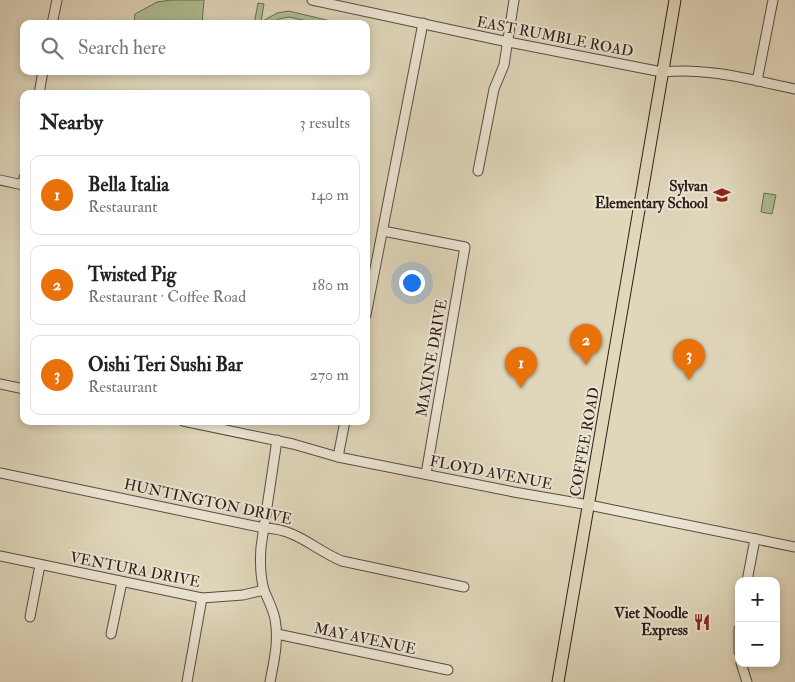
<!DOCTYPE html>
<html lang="en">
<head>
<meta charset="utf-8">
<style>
	:root { --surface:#fff; --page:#f2f2f2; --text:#222; --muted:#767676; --line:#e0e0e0; --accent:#111827 }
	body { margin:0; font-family:"IM FELL Double Pica",serif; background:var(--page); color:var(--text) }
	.controls { position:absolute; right:15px; bottom:15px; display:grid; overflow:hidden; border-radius:10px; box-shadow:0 2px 8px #0003 }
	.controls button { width:45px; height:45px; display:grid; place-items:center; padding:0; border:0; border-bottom:1px solid var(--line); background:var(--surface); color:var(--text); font:25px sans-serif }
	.you { position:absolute; left:411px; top:282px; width:18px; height:18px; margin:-12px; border:4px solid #fff; border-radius:50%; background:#1a73e8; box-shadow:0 0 0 8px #1a73e833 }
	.badge { display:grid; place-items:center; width:32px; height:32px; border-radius:50%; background:var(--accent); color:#fff; font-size:16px; font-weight:700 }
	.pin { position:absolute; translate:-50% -41px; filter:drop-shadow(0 1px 2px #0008) }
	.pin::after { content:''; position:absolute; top:26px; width:18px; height:15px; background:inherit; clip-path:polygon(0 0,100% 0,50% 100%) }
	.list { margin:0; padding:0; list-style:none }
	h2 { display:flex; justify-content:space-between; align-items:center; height:65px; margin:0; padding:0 20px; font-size:21px }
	h2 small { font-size:16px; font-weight:400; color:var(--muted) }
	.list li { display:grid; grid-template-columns:32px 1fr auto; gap:15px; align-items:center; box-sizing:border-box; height:80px; margin:0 10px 10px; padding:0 10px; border:1px solid var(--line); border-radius:10px }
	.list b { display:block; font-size:19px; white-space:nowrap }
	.list p { margin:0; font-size:16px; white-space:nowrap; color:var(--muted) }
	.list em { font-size:16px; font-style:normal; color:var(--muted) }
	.icon { flex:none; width:28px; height:28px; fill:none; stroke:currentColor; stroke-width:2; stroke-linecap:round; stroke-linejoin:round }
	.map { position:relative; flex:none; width:795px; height:682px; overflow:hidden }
	.search { position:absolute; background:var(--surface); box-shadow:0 2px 8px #0003; left:20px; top:20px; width:350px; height:55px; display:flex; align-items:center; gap:12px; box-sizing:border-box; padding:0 18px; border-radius:10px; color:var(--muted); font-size:19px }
	.panel { position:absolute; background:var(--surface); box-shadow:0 2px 8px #0003; left:20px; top:90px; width:350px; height:335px; border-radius:10px }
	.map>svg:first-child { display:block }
	.green { fill:#aebf93; stroke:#6c6f56 }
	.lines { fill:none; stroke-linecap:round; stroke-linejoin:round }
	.minor-casing { stroke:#584d42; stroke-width:11 }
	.major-casing { stroke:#2b1f19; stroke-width:13 }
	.minor { stroke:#ebe5d3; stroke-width:9 }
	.major { stroke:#e0d7bb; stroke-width:11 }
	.labels { text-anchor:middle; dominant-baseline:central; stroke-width:4; stroke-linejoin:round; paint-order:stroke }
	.street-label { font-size:15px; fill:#2b1f19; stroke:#ebe5d3 }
	.poi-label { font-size:15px; font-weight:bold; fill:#2b1f19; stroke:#ebe5d3; text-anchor:end }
</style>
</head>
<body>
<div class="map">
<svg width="795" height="682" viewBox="0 0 795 682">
	<rect width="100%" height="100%" fill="#e0d7bb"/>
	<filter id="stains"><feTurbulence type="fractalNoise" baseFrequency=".004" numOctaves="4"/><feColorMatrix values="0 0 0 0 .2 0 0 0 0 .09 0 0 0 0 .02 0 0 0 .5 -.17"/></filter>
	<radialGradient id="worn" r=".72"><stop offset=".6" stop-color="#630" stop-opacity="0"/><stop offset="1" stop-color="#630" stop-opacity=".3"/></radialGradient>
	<g class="green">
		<polygon points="171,0 204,0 202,24 134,24 135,14 157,2"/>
		<polygon points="258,3 264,4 261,22 277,13 289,11 343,24 321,24 289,17 279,19 268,24 254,24"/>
		<polygon points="764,193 776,195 772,214 761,212"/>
	</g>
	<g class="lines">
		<g class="minor-casing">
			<g id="minor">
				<path d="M312 0 508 42 662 72C707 67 752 80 795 89"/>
				<polyline points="52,24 57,0"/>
				<polyline points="757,81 773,0"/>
				<polyline points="39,94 43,71"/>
				<polyline points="478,171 494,89 504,65 514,0"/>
				<polyline points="0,180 23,185 24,178"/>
				<polyline points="383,231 465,247 426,474"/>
				<polyline points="366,315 423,23"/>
				<polyline points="0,384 24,389"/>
				<polyline points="183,421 293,444 338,457 514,492 589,505 795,547"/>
				<polyline points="338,457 345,421"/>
				<path d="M0 473 264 528C298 529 313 549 342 561L464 587"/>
				<polyline points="0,556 202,598 243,595 264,590"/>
				<polyline points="747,581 755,539"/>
				<polyline points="30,617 40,565"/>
				<polyline points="739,629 739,652"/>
				<polyline points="111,634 122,582"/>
				<polyline points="277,634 448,670"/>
				<polyline points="741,663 747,682"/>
				<polyline points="187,682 202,598"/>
				<path d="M270 682C274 661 279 641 275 619 273 609 268 600 264 590 260 576 260 561 261 547L277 440"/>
			</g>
		</g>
		<g class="major-casing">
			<polyline id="major" points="558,682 675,0"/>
		</g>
		<use href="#minor" class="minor"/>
		<use href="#major" class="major"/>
	</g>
	<defs>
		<g id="school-bare" transform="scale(1.35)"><path d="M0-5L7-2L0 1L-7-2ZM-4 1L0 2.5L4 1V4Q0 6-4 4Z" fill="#8f2418" stroke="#ebe5d3" stroke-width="2.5" paint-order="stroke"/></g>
		<g id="restaurant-bare" transform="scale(1.35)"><path d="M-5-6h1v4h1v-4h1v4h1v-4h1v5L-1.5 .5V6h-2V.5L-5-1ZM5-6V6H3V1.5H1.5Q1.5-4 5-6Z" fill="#8f2418" stroke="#ebe5d3" stroke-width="2.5" paint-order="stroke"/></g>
	</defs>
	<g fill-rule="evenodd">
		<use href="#school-bare" x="722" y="195"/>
		<use href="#restaurant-bare" x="702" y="622"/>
	</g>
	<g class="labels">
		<g class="street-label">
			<text transform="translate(555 37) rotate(11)">EAST RUMBLE ROAD</text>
			<text transform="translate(432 358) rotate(-80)">MAXINE DRIVE</text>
			<text transform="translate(585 442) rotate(-80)">COFFEE ROAD</text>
			<text transform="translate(491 473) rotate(11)">FLOYD AVENUE</text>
			<text transform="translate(208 502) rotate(12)">HUNTINGTON DRIVE</text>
			<text transform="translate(135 570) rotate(11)">VENTURA DRIVE</text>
			<text transform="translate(365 639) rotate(12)">MAY AVENUE</text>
		</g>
		<g class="poi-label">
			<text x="708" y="186">Sylvan<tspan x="708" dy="17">Elementary School</tspan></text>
			<text x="688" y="613">Viet Noodle<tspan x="688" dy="17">Express</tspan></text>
		</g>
	</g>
	<rect width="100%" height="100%" filter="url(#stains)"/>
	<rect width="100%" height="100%" fill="url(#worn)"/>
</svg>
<div class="controls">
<button>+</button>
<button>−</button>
</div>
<div class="you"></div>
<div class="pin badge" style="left:521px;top:388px;background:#e8710a">1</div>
<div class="pin badge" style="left:586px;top:365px;background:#e8710a">2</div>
<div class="pin badge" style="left:689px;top:380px;background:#e8710a">3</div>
<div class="search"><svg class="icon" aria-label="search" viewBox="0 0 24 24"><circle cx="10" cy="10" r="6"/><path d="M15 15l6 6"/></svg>Search here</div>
<section class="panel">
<h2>Nearby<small>3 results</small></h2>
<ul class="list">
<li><span class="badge" style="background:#e8710a">1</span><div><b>Bella Italia</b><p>Restaurant</p></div><em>140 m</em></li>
<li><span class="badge" style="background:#e8710a">2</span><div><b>Twisted Pig</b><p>Restaurant · Coffee Road</p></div><em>180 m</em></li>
<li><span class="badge" style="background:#e8710a">3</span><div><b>Oishi Teri Sushi Bar</b><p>Restaurant</p></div><em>270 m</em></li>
</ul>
</section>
</div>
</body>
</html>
